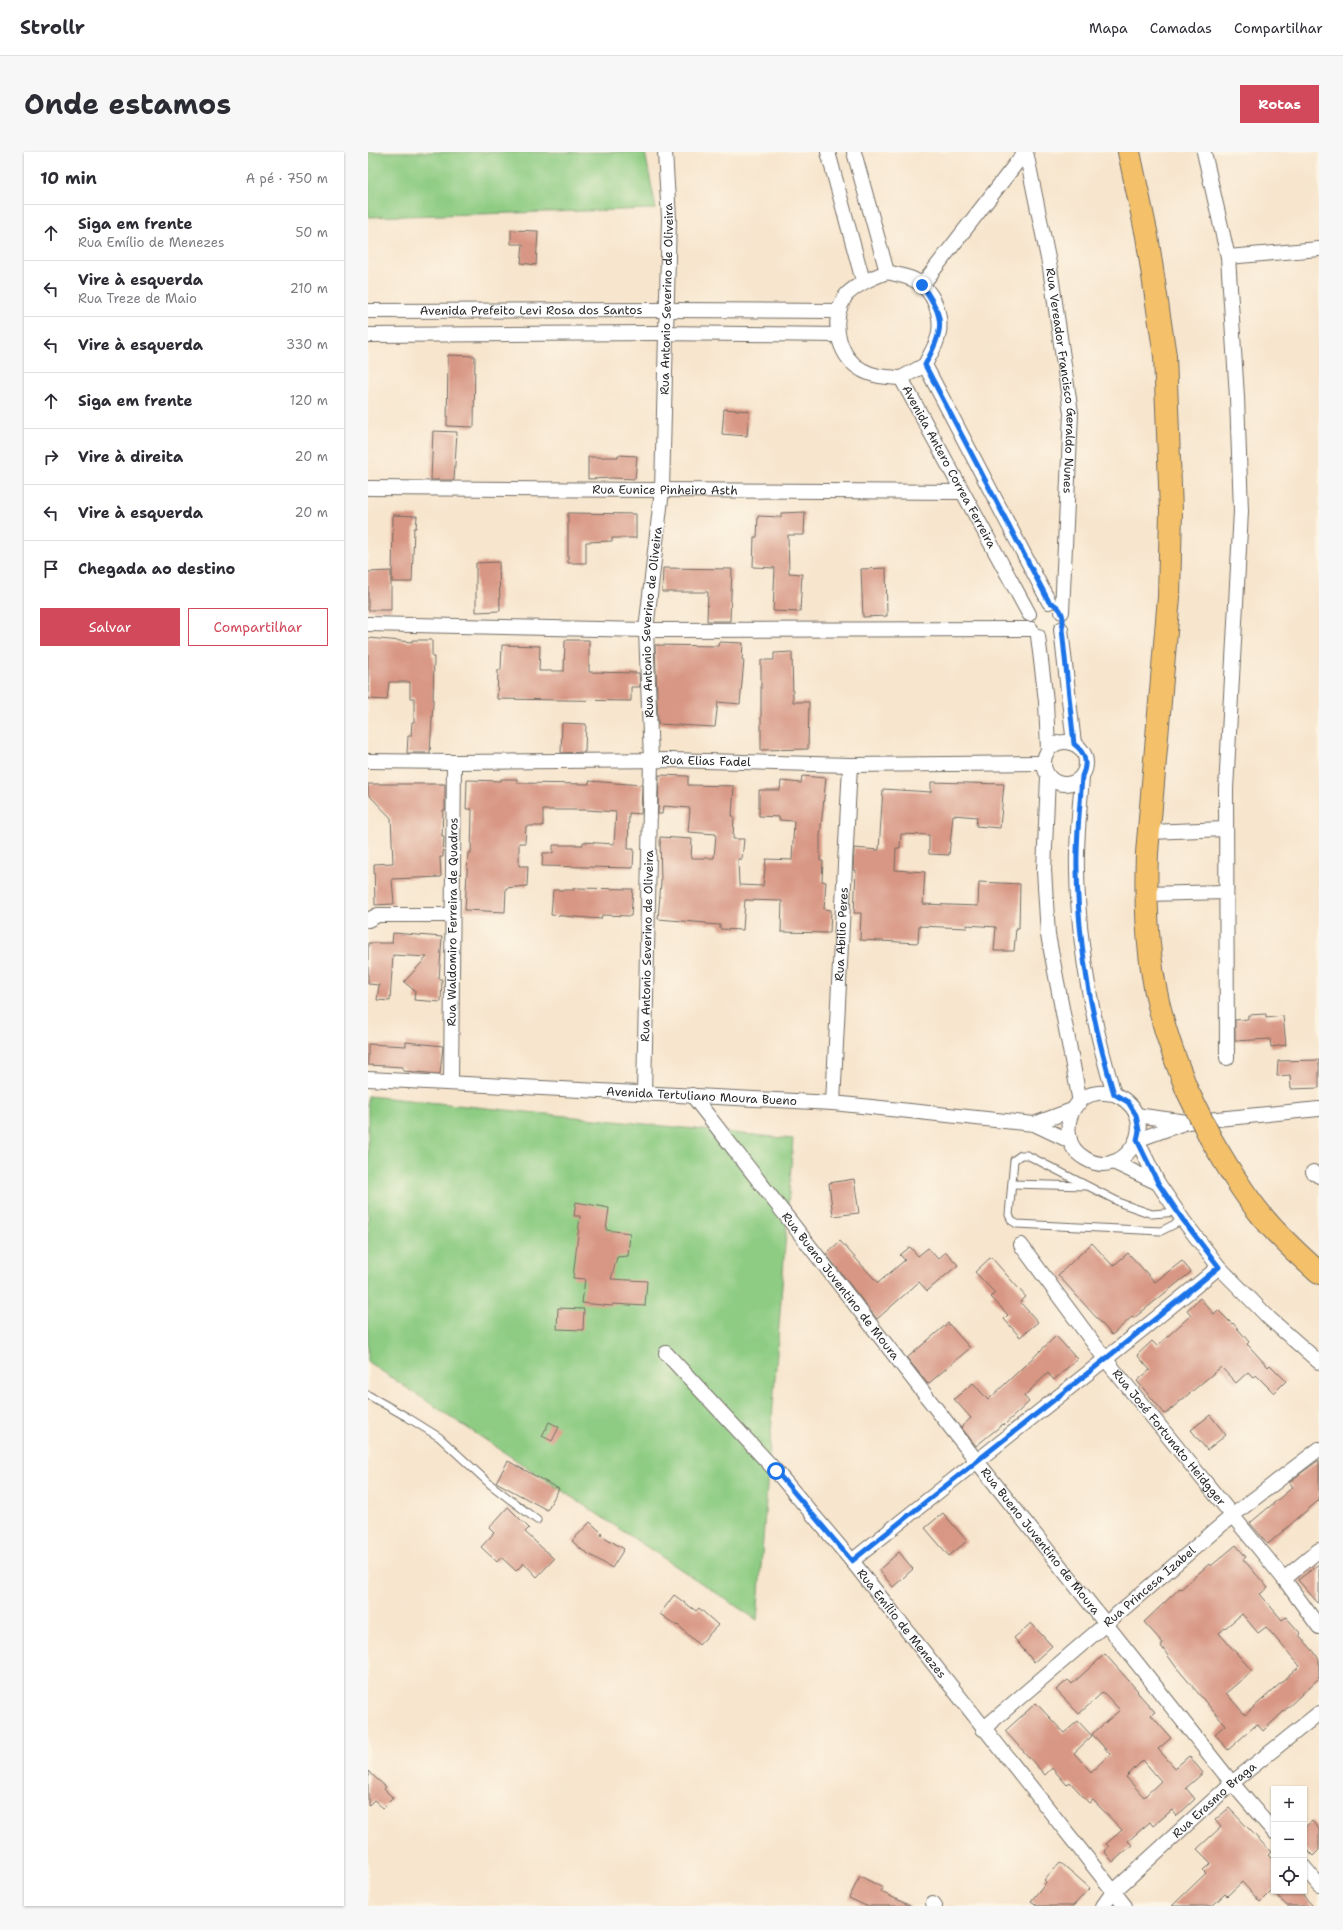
<!DOCTYPE html>
<html lang="pt">
<head>
<meta charset="utf-8">
<style>
	:root { --surface:#fff; --page:#f7f7f7; --text:#2b2b33; --muted:#7c7c81; --line:#e1e1e2; --accent:#d1495b }
	body { margin:0; font-family:"Shantell Sans",sans-serif; background:var(--page); color:var(--text) }
	.controls { position:absolute; right:12px; bottom:12px; display:grid; overflow:hidden; border-radius:0px; box-shadow:0 1px 3px #0004 }
	.controls button { width:36px; height:36px; display:grid; place-items:center; padding:0; border:0; border-bottom:1px solid var(--line); background:var(--surface); color:var(--text); font:20px sans-serif }
	.stop { position:absolute; width:12px; height:12px; margin:-9px; border:3px solid #1a73e8; border-radius:50%; background:#fff }
	.stop.end { background:#1a73e8; border-color:#fff; box-shadow:0 1px 4px #0008 }
	.list { margin:0; padding:0; list-style:none }
	h2 { display:flex; justify-content:space-between; align-items:center; height:52px; margin:0; padding:0 16px; font-size:17px }
	h2 small { font-size:13px; font-weight:400; color:var(--muted) }
	.list li { display:grid; grid-template-columns:26px 1fr auto; gap:12px; align-items:center; box-sizing:border-box; height:56px; padding:0 16px; border-top:1px solid var(--line) }
	.list b { display:block; font-size:15px; white-space:nowrap }
	.list p { margin:0; font-size:13px; white-space:nowrap; color:var(--muted) }
	.list em { font-size:13px; font-style:normal; color:var(--muted) }
	.actions { display:flex; gap:8px; padding:12px 16px }
	.actions a { flex:1; padding:9px 0; border:1px solid var(--accent); border-radius:0px; text-align:center; font-size:14px; color:var(--accent) }
	.actions .main { background:var(--accent); color:#fff }
	.icon { flex:none; width:22px; height:22px; fill:none; stroke:currentColor; stroke-width:2; stroke-linecap:round; stroke-linejoin:round }
	.map { position:relative; flex:none; width:951px; height:1754px; overflow:hidden; border-radius:0px }
	header { display:flex; align-items:center; gap:24px; box-sizing:border-box; height:56px; padding:0 20px; background:var(--surface); border-bottom:1px solid var(--line) }
	header strong { font-size:19px }
	nav { display:flex; gap:22px; margin-inline-start:auto; font-size:14px }
	.intro { display:flex; align-items:center; justify-content:space-between; box-sizing:border-box; height:96px; padding:0 24px }
	h1 { margin:0; font-size:28px }
	.button { padding:10px 18px; border-radius:0px; background:var(--accent); color:#fff; font-size:14px; font-weight:700 }
	main { display:flex; gap:24px; padding:0 24px }
	aside { flex:1; background:var(--surface); border-radius:0px; box-shadow:0 1px 3px #0004 }
	.map>svg:first-child { display:block }
	.green { fill:#8ecc83; stroke:#5c7c57 }
	.building { fill:#d89784; fill-rule:evenodd }
	.lines { fill:none; stroke-linecap:round; stroke-linejoin:round }
	.lane-casing { stroke:#726c64; stroke-width:9 }
	.street-casing { stroke:#726c64; stroke-width:16 }
	.highway-casing { stroke:#726c64; stroke-width:24 }
	.lane { stroke:#fff; stroke-width:7 }
	.street { stroke:#fff; stroke-width:14 }
	.highway { stroke:#f4c16b; stroke-width:22 }
	.highway-bridge-casing { stroke:#726c64; stroke-width:24; stroke-linecap:butt }
	.highway-bridge { stroke:#f4c16b; stroke-width:22 }
	.route { stroke:#1a73e8; stroke-width:5 }
	.labels { text-anchor:middle; dominant-baseline:central; stroke-width:3.5; stroke-linejoin:round; paint-order:stroke }
	.street-label { font-size:12px; fill:#2b2b2b; stroke:#fcf5e5 }
</style>
</head>
<body>
<header>
<strong>Strollr</strong>
<nav><a>Mapa</a><a>Camadas</a><a>Compartilhar</a></nav>
</header>
<div class="intro"><h1>Onde estamos</h1><a class="button">Rotas</a></div>
<main>
<aside>
<h2>10 min<small>A pé · 750 m</small></h2>
<ul class="list">
<li><svg class="icon" aria-label="ahead" viewBox="0 0 24 24"><path d="M12 20V5M6 11l6-6 6 6"/></svg><div><b>Siga em frente</b><p>Rua Emílio de Menezes</p></div><em>50 m</em></li>
<li><svg class="icon" aria-label="left" viewBox="0 0 24 24"><path d="M17 20v-9H6M10 6l-5 5 5 5"/></svg><div><b>Vire à esquerda</b><p>Rua Treze de Maio</p></div><em>210 m</em></li>
<li><svg class="icon" aria-label="left" viewBox="0 0 24 24"><path d="M17 20v-9H6M10 6l-5 5 5 5"/></svg><div><b>Vire à esquerda</b></div><em>330 m</em></li>
<li><svg class="icon" aria-label="ahead" viewBox="0 0 24 24"><path d="M12 20V5M6 11l6-6 6 6"/></svg><div><b>Siga em frente</b></div><em>120 m</em></li>
<li><svg class="icon" aria-label="right" viewBox="0 0 24 24"><path d="M7 20v-9h11M14 6l5 5-5 5"/></svg><div><b>Vire à direita</b></div><em>20 m</em></li>
<li><svg class="icon" aria-label="left" viewBox="0 0 24 24"><path d="M17 20v-9H6M10 6l-5 5 5 5"/></svg><div><b>Vire à esquerda</b></div><em>20 m</em></li>
<li><svg class="icon" aria-label="arrive" viewBox="0 0 24 24"><path d="M6 21V4h12l-3 4 3 4H6"/></svg><div><b>Chegada ao destino</b></div></li>
</ul>
<div class="actions"><a class="main">Salvar</a><a>Compartilhar</a></div>
</aside>
<div class="map">
<svg width="951" height="1754" viewBox="0 0 951 1754">
	<rect width="100%" height="100%" fill="#fcf5e5"/>
	<filter id="ink" filterUnits="userSpaceOnUse"><feTurbulence type="fractalNoise" baseFrequency=".025" numOctaves="2"/><feDisplacementMap in="SourceGraphic" scale="8" xChannelSelector="R" yChannelSelector="G"/><feConvolveMatrix kernelMatrix="1 2 1 2 8 2 1 2 1" color-interpolation-filters="sRGB"/></filter>
	<filter id="wash" filterUnits="userSpaceOnUse"><feTurbulence type="fractalNoise" baseFrequency=".012" numOctaves="4" result="noise"/><feDisplacementMap in="SourceGraphic" scale="16" xChannelSelector="R" yChannelSelector="G"/><feGaussianBlur stdDeviation="0.9" result="paint"/><feColorMatrix in="noise" values="0 0 0 0 0 0 0 0 0 0 0 0 0 0 0 0 0 1.4 0 .05"/><feComposite in="paint" operator="in"/></filter>
	<g filter="url(#wash)">
		<rect width="100%" height="100%" fill="#f7e5cd"/>
		<g class="green">
			<polygon points="0,0 277,0 288,57 0,65"/>
			<polygon points="0,944 425,987 389,1468 0,1210"/>
		</g>
		<g id="blocks">
			<g class="building">
				<polygon points="143,78 170,79 168,113 153,111 155,92 143,92"/>
				<polygon points="80,203 107,204 106,275 79,274"/>
				<polygon points="356,257 381,259 379,284 354,282"/>
				<polygon points="65,279 89,280 86,328 63,328"/>
				<polygon points="250,303 269,304 267,327 245,326 220,327 220,305 250,305"/>
				<polygon points="437,360 436,383 420,383 421,421 434,422 432,460 405,459 407,416 385,415 386,385 389,385 390,364 413,365 413,361"/>
				<polygon points="200,361 268,362 268,386 244,386 244,389 218,390 218,411 200,411"/>
				<polygon points="25,363 49,364 48,376 46,376 44,430 24,430"/>
				<polygon points="131,410 132,459 108,460 108,411"/>
				<polygon points="295,416 364,417 362,469 339,469 340,440 294,440"/>
				<polygon points="518,416 519,464 495,465 493,417"/>
				<polygon points="23,419 23,458 0,458 0,420"/>
				<polygon points="0,486 44,490 44,488 64,488 64,505 66,505 65,550 62,601 39,601 40,584 43,584 44,570 46,570 46,546 42,546 42,530 21,530 19,548 0,547"/>
				<polygon points="197,488 221,488 221,520 271,521 272,535 263,535 263,549 129,547 130,518 133,518 134,493 172,494 171,519 196,519"/>
				<polygon points="351,490 375,491 374,508 376,508 372,552 350,550 347,575 290,572 287,493 350,494"/>
				<polygon points="424,500 425,550 441,550 440,597 393,598 393,508 406,508 406,501"/>
				<polygon points="194,571 218,572 217,600 193,601"/>
				<polygon points="291,623 320,624 320,633 366,634 364,664 366,664 365,687 376,687 374,707 370,707 371,733 395,734 398,707 424,708 426,669 411,668 411,665 391,664 391,638 412,638 413,629 433,631 434,624 458,626 452,685 452,709 455,709 454,729 458,730 456,757 463,758 462,781 413,780 414,749 377,748 375,778 352,777 352,773 338,772 338,771 290,767 293,730 292,685 324,687 323,706 346,706 348,682 320,680 322,656 295,654 294,662 290,662"/>
				<polygon points="133,627 149,627 149,631 221,632 221,629 274,633 273,662 261,661 260,697 266,697 265,716 174,714 175,701 185,701 185,693 215,693 215,690 246,692 248,660 219,658 175,658 175,674 158,674 157,691 151,691 151,714 160,714 159,734 138,736 137,760 97,758 100,701 103,701 104,657 98,657 99,628 133,629"/>
				<polygon points="563,630 636,632 632,676 608,674 609,665 585,663 581,703 561,702 561,683 533,682 532,696 528,696 527,718 557,720 555,752 610,754 611,730 652,732 651,776 648,776 646,799 626,799 628,775 599,773 599,776 551,774 550,791 492,788 493,761 486,761 488,718 485,718 486,696 511,698 515,637 563,640"/>
				<polygon points="0,632 77,632 77,658 75,658 74,684 76,684 75,705 72,705 73,725 24,727 26,752 7,753 6,712 25,711 23,666 0,642"/>
				<polygon points="206,736 265,737 263,764 234,763 233,767 183,763 185,738 206,738"/>
				<polygon points="25,781 74,785 71,827 74,827 73,850 46,848 47,839 36,830 59,805 25,803 22,849 9,848 11,833 0,832 0,791 24,791"/>
				<polygon points="898,862 898,866 915,864 918,893 903,895 902,887 867,889 867,868 880,867 880,863"/>
				<polygon points="38,890 75,894 72,922 35,919 35,915 0,913 0,892 38,894"/>
				<polygon points="951,908 951,936 923,937 922,923 909,924 910,909"/>
				<polygon points="486,1027 491,1061 465,1064 461,1031"/>
				<polygon points="208,1050 241,1056 238,1078 262,1081 260,1104 249,1105 243,1127 279,1129 277,1154 245,1152 244,1154 214,1151 217,1127 205,1126 212,1064 206,1064"/>
				<polygon points="472,1089 510,1131 537,1108 532,1103 542,1095 550,1104 560,1096 570,1107 578,1100 590,1113 559,1139 551,1130 509,1167 458,1102"/>
				<polygon points="724,1091 745,1114 760,1101 787,1130 814,1109 823,1120 766,1166 765,1164 744,1183 690,1123"/>
				<polygon points="623,1105 658,1145 652,1150 670,1170 652,1185 636,1167 640,1163 623,1145 627,1141 607,1120"/>
				<polygon points="832,1146 846,1162 850,1158 864,1172 865,1171 881,1190 879,1192 900,1215 902,1213 918,1229 906,1241 888,1223 885,1225 880,1220 868,1231 853,1215 797,1262 769,1229 782,1218 769,1203 784,1189 789,1194 823,1163 819,1158"/>
				<polygon points="190,1156 216,1157 215,1178 189,1177"/>
				<polygon points="580,1171 602,1196 560,1232 539,1206"/>
				<polygon points="688,1184 709,1207 686,1228 680,1221 656,1244 661,1250 636,1273 635,1272 608,1294 593,1275 603,1266 586,1247 605,1231 620,1248"/>
				<polygon points="842,1263 858,1283 839,1298 823,1278"/>
				<polygon points="181,1270 191,1275 184,1289 174,1284"/>
				<polygon points="951,1308 951,1348 900,1392 882,1371 925,1335 921,1330"/>
				<polygon points="140,1309 191,1337 179,1358 128,1330"/>
				<polygon points="140,1355 161,1376 157,1380 186,1407 169,1425 156,1411 148,1419 133,1405 129,1410 113,1395 126,1381 121,1376"/>
				<polygon points="575,1361 599,1389 581,1404 557,1376"/>
				<polygon points="222,1370 234,1381 233,1383 256,1397 244,1416 214,1398 204,1389"/>
				<path d="M868 1393 878 1405 875 1407 900 1436 892 1442 914 1468 918 1465 933 1482 931 1483 947 1501 951 1508V1526L895 1579 889 1572 860 1598 847 1582 857 1573 808 1515 793 1494 795 1491 776 1470 812 1436 813 1437 841 1412 843 1414ZM874 1462 890 1481 898 1475 932 1514 877 1563 858 1541 884 1519 851 1481Z"/>
				<polygon points="531,1400 545,1417 525,1435 511,1418"/>
				<polygon points="951,1412 951,1452 930,1428"/>
				<polygon points="306,1443 328,1459 331,1456 350,1473 331,1493 310,1473 309,1474 292,1462"/>
				<polygon points="663,1471 684,1494 666,1510 646,1486"/>
				<path d="M737 1502 770 1539 769 1540 787 1560 783 1563 803 1586 790 1597 807 1616 821 1604 835 1621 818 1636 827 1647 809 1664 804 1658 785 1674 782 1670 760 1689 764 1693 745 1710 736 1699 741 1695 738 1692 754 1678 725 1648 721 1651 702 1630 699 1633 684 1616 677 1623 637 1579 668 1551 696 1581 710 1569 724 1584 706 1601 723 1620 742 1602 724 1582 752 1558 735 1540 711 1562 688 1538 700 1528 704 1532ZM775 1608 793 1629 776 1645 758 1625Z"/>
				<polygon points="0,1619 18,1635 16,1637 25,1646 15,1656 6,1648 0,1654"/>
				<polygon points="861,1656 903,1700 900,1703 906,1709 906,1736 892,1750 874,1730 859,1744 857,1742 844,1754 804,1754 838,1721 835,1718 843,1711 829,1697 853,1675 847,1668"/>
				<polygon points="944,1669 951,1677 951,1698 945,1704 936,1695 936,1676"/>
				<polygon points="692,1710 722,1736 705,1754 670,1754 663,1749 678,1730 676,1728"/>
				<polygon points="492,1724 515,1736 513,1740 543,1754 498,1754 481,1746"/>
				<polygon points="905,1739 931,1739 945,1754 919,1754"/>
			</g>
		</g>
	</g>
	<g filter="url(#ink)">
		<use href="#blocks" fill-opacity="0" stroke="#726c64" stroke-width="1"/>
		<g class="lines">
			<g class="lane-casing">
				<g id="lane">
					<polyline points="644,1032 718,1034"/>
					<polyline points="810,1060 784,1062 755,1052 659,1003 653,1003 646,1008 641,1063 644,1069 649,1072 793,1079 815,1068"/>
					<polyline points="0,1243 39,1265 71,1285 123,1333 169,1368"/>
				</g>
			</g>
			<g class="street-casing">
				<g id="street">
					<polyline points="460,0 495,129"/>
					<polyline points="486,0 519,120"/>
					<path id="s1" d="M658 0 682 116 703 261 694 460"/>
					<polyline points="836,0 860,105 869,245 873,359 858,637 859,906"/>
					<polyline points="860,105 951,97"/>
					<path d="M519 120C504 126 491 131 479 142 476 145 475 150 473 153 464 175 472 206 494 218 506 225 520 225 533 226"/>
					<path d="M519 120C531 123 545 125 554 133 570 147 576 172 568 191 565 198 560 206 557 213"/>
					<polyline points="554,133 657,0"/>
					<path id="s2" d="M0 159 299 158 471 159"/>
					<polyline points="0,183 288,181 470,183"/>
					<polyline points="557,213 681,450"/>
					<path id="s3" d="M533 226 661 462"/>
					<polyline points="533,226 557,213"/>
					<path id="s4" d="M0 336 593 340"/>
					<polyline points="0,472 278,478 663,477"/>
					<polyline points="693,477 706,592"/>
					<polyline points="670,484 678,549 680,598"/>
					<circle cx="697" cy="611" r="21"/>
					<path id="s5" d="M0 609 86 610 303 608 482 613 676 611"/>
					<path d="M714 624C712 656 708 687 709 718 710 794 724 869 746 942 750 944 755 946 759 950 790 976 754 1028 718 1007 709 1002 702 994 701 983 698 964 709 943 730 941 735 940 741 942 746 942"/>
					<polyline points="680,625 676,718 680,783 712,950"/>
					<polyline points="781,680 858,677"/>
					<polyline points="777,742 858,740"/>
					<polyline points="0,768 10,763 84,763"/>
					<path id="s6" d="M0 927 465 951 666 972 702 989"/>
					<path id="s7" d="M83 931 86 610"/>
					<path id="s8" d="M276 941 283 608 278 478 294 338 301 66 297 0"/>
					<path id="s9" d="M324 943 608 1308 864 1631 906 1680"/>
					<path id="s10" d="M465 951 482 613"/>
					<polyline points="768,963 819,970 951,957"/>
					<polyline points="819,970 769,988 790,1031 815,1068 851,1115 902,1167 951,1210"/>
					<polyline points="666,972 704,958"/>
					<polyline points="745,1010 790,1031"/>
					<polyline points="945,1020 951,1024"/>
					<path id="s11" d="M653 1093 738 1208 916 1427 951 1475"/>
					<path id="s12" d="M298 1201 408 1319 484 1409 757 1754"/>
					<path d="M484 1409C606 1310 730 1215 851 1115"/>
					<polyline points="916,1427 951,1398"/>
					<path id="s13" d="M615 1577 865 1363 951 1297"/>
					<polyline points="936,1715 951,1733"/>
					<polyline points="565,1751 567,1754"/>
					<path id="s14" d="M735 1754 745 1740 864 1631 951 1561"/>
				</g>
			</g>
			<g class="highway-casing">
				<g id="highway">
					<path d="M761 0 779 84 797 204 803 359 801 445 779 701C777 755 779 812 794 865 800 890 810 914 819 938"/>
					<path d="M843 987C859 1014 875 1041 894 1064 911 1085 931 1103 951 1121"/>
				</g>
			</g>
			<use href="#lane" class="lane"/>
			<use href="#street" class="street"/>
			<use href="#highway" class="highway"/>
			<g class="highway-bridge-casing">
				<polyline id="highway-bridge" points="819,938 843,987"/>
			</g>
			<use href="#highway-bridge" class="highway-bridge"/>
		</g>
	</g>
	<g class="lines" filter="url(#ink)">
		<path class="route" d="M408 1319 484 1409C606 1310 730 1215 851 1115L815 1068 790 1031 769 988 771 979 768 963 760 950 746 942C724 869 710 794 709 718 708 687 712 656 714 624 720 611 718 601 706 592L694 477C697 464 694 455 681 450L557 213C576 176 578 168 554 133"/>
	</g>
	<g class="labels">
		<g class="street-label">
			<text stroke="none"><textPath href="#s8" startOffset="795">Rua Antonio Severino de Oliveira</textPath></text>
			<text stroke="none"><textPath href="#s2" startOffset="163">Avenida Prefeito Levi Rosa dos Santos</textPath></text>
			<text stroke="none"><textPath href="#s1" startOffset="232">Rua Vereador Francisco Geraldo Nunes</textPath></text>
			<text stroke="none"><textPath href="#s3" startOffset="101">Avenida Antero Correa Ferreira</textPath></text>
			<text stroke="none"><textPath href="#s4" startOffset="297">Rua Eunice Pinheiro Asth</textPath></text>
			<text stroke="none"><textPath href="#s8" startOffset="471">Rua Antonio Severino de Oliveira</textPath></text>
			<text stroke="none"><textPath href="#s5" startOffset="338">Rua Elias Fadel</textPath></text>
			<text stroke="none"><textPath href="#s7" startOffset="161">Rua Waldomiro Ferreira de Quadros</textPath></text>
			<text stroke="none"><textPath href="#s10" startOffset="169">Rua Abilio Peres</textPath></text>
			<text stroke="none"><textPath href="#s8" startOffset="147">Rua Antonio Severino de Oliveira</textPath></text>
			<text stroke="none"><textPath href="#s6" startOffset="334">Avenida Tertuliano Moura Bueno</textPath></text>
			<text stroke="none"><textPath href="#s9" startOffset="242">Rua Bueno Juventino de Moura</textPath></text>
			<text stroke="none"><textPath href="#s11" startOffset="243">Rua José Fortunato Heidgger</textPath></text>
			<text stroke="none"><textPath href="#s9" startOffset="566">Rua Bueno Juventino de Moura</textPath></text>
			<text stroke="none"><textPath href="#s13" startOffset="219">Rua Princesa Izabel</textPath></text>
			<text stroke="none"><textPath href="#s12" startOffset="359">Rua Emílio de Menezes</textPath></text>
			<text stroke="none"><textPath href="#s14" startOffset="154">Rua Erasmo Braga</textPath></text>
		</g>
	</g>
</svg>
<div class="controls">
<button>+</button>
<button>−</button>
<button><svg class="icon" aria-label="locate" viewBox="0 0 24 24"><circle cx="12" cy="12" r="6"/><path d="M12 2v4M12 18v4M2 12h4M18 12h4"/></svg></button>
</div>
<div class="stop" style="left:408px;top:1319px"></div>
<div class="stop end" style="left:554px;top:133px"></div>
</div>
</main>
</body>
</html>
